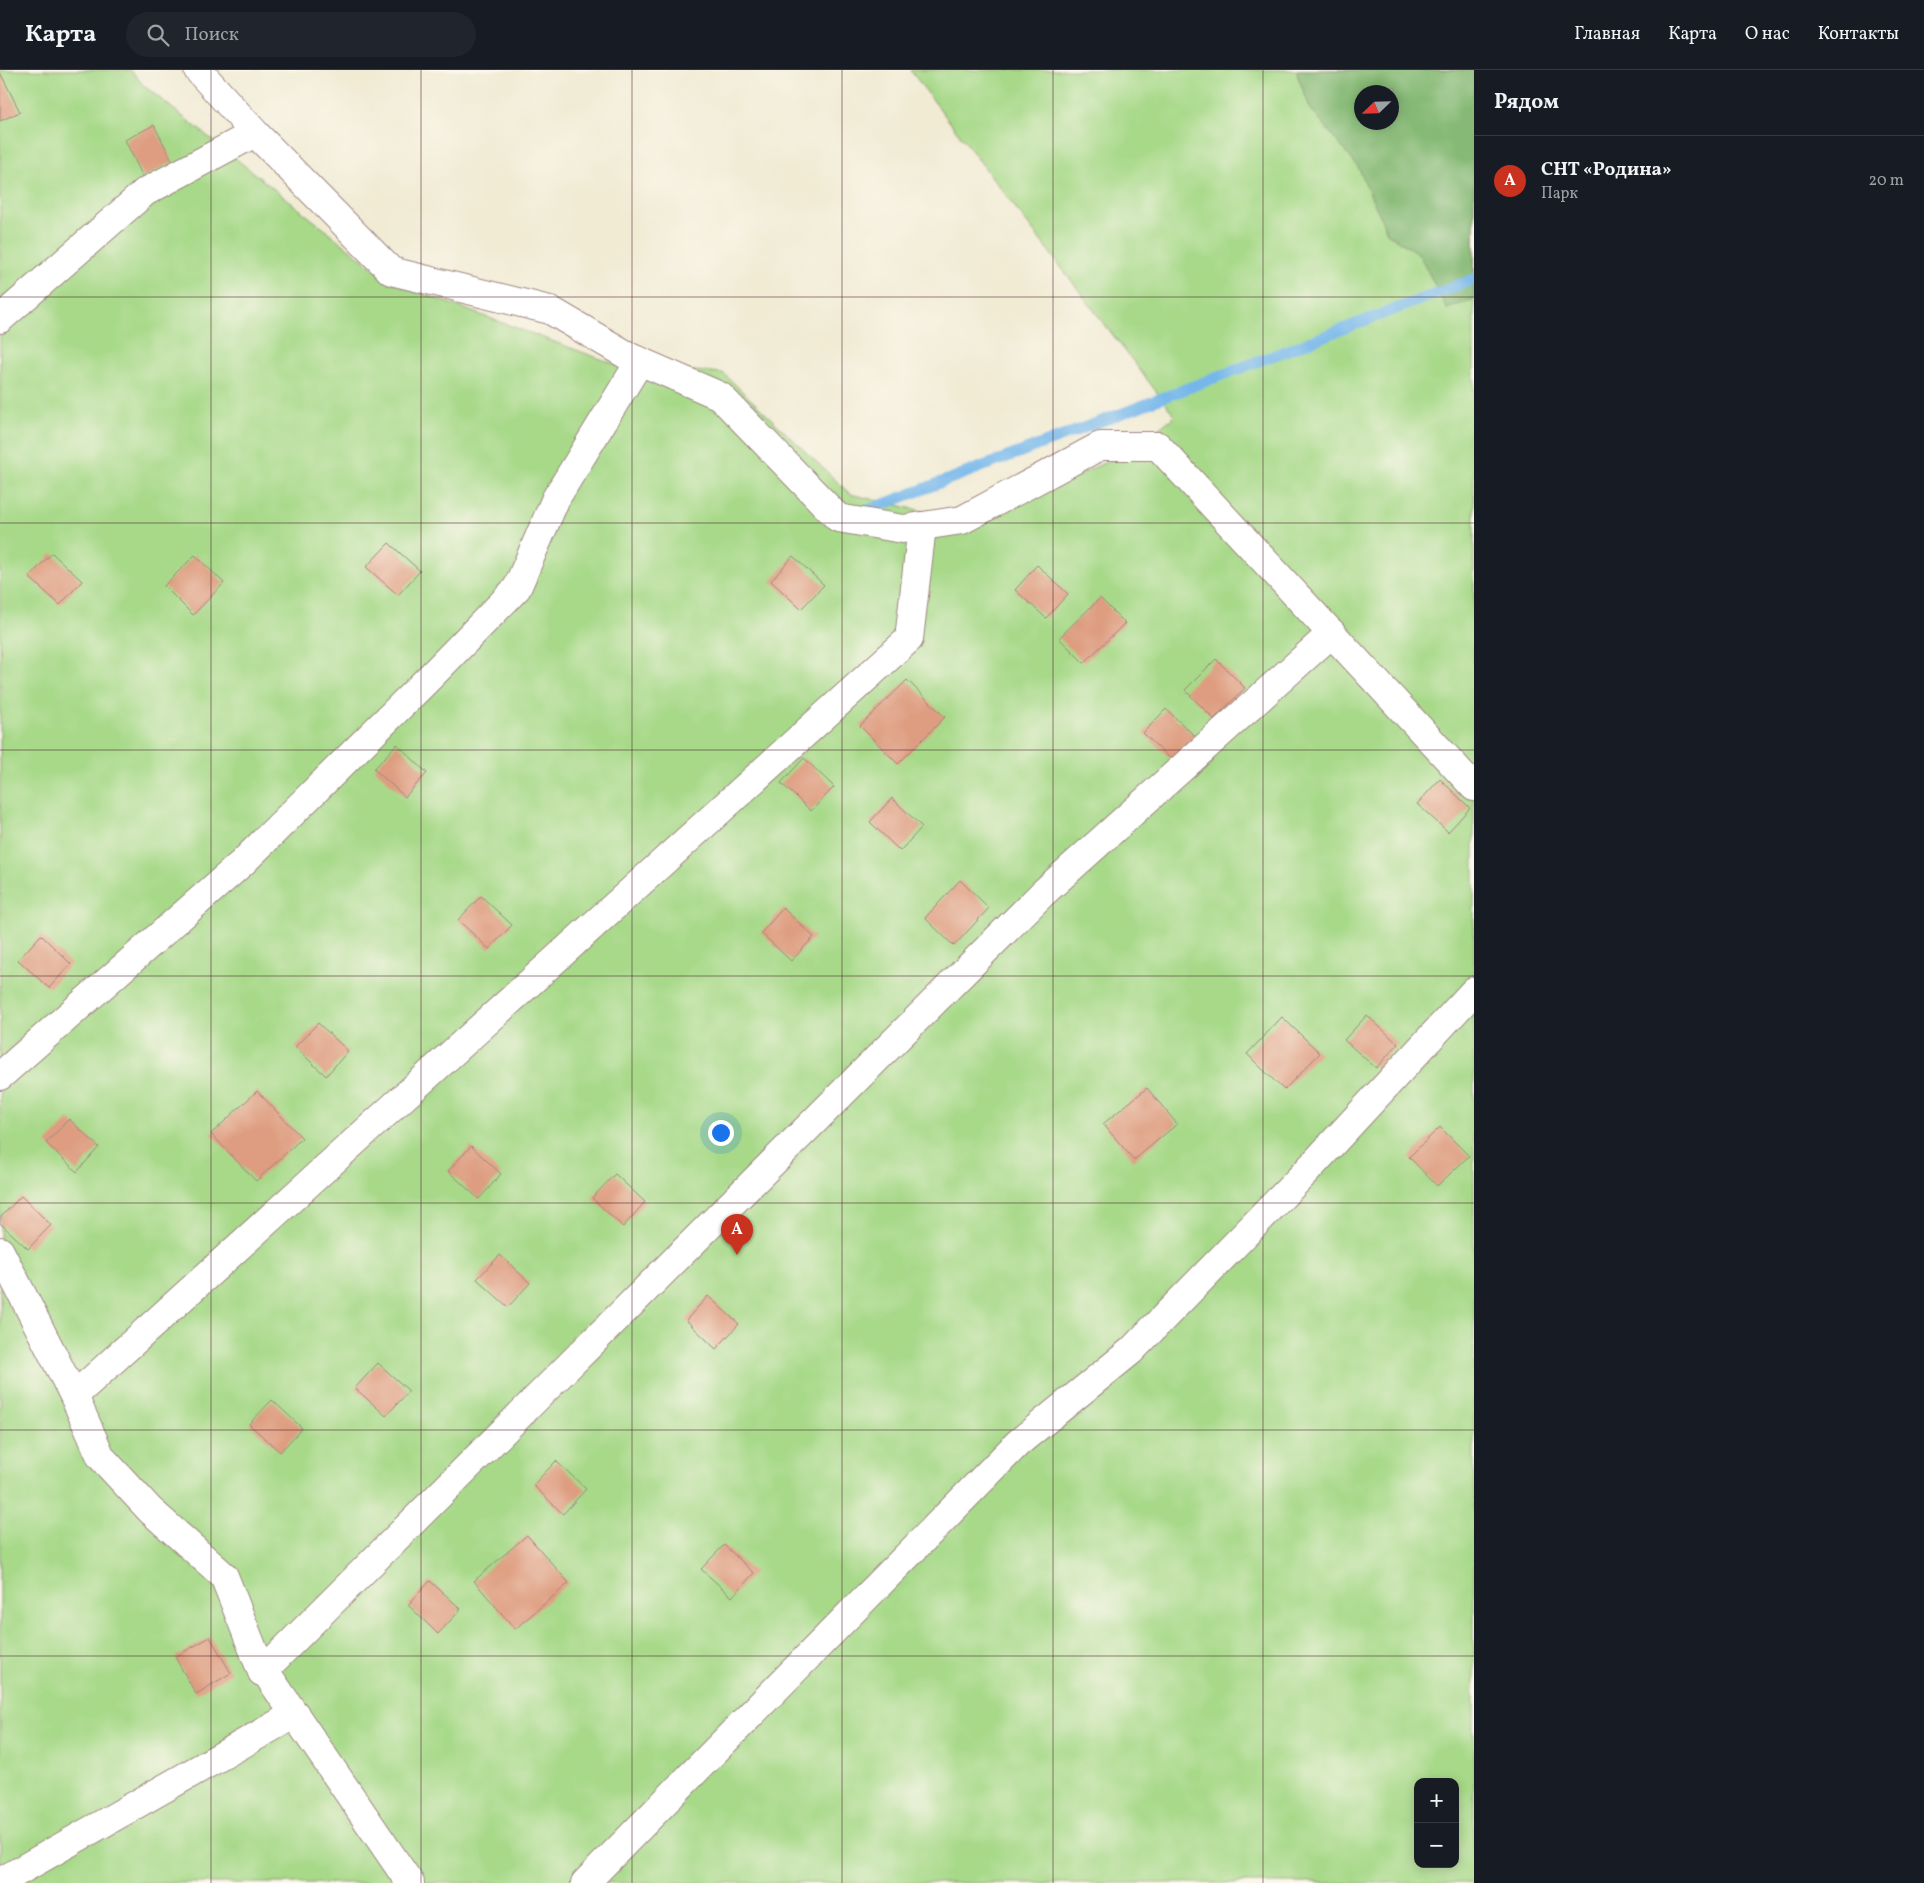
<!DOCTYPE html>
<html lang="ru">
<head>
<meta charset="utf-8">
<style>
	:root { --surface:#171b24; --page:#20242c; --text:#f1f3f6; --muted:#9ea1a6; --line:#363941; --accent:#c8321e }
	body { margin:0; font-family:Vollkorn,serif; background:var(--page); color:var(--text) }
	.controls { position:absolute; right:15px; bottom:15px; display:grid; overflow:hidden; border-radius:10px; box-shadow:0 2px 12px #0003 }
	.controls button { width:45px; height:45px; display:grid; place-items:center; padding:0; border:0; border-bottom:1px solid var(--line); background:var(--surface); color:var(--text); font:25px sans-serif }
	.compass { position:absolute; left:1354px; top:15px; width:45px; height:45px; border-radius:50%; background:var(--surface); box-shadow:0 2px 12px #0003; rotate:247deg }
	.you { position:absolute; left:720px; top:1062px; width:18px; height:18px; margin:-12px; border:4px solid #fff; border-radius:50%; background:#1a73e8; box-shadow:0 0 0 8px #1a73e833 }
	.badge { display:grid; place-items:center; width:32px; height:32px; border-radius:50%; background:var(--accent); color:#fff; font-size:16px; font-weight:700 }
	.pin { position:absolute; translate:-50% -41px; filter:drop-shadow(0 1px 2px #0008) }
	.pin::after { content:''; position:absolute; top:26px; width:18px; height:15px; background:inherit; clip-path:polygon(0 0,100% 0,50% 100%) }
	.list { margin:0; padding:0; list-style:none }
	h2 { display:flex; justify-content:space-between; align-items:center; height:65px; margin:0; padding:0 20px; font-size:21px }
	h2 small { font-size:16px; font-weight:400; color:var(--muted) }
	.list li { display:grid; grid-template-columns:32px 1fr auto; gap:15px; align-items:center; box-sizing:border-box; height:90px; padding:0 20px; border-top:1px solid var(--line) }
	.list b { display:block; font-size:19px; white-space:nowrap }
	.list p { margin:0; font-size:16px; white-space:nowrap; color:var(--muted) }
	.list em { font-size:16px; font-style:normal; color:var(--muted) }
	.icon { flex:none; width:28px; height:28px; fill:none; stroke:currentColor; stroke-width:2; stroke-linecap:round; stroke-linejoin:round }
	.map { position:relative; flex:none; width:1474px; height:1813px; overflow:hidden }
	header { display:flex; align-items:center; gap:30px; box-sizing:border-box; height:70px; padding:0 25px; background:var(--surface); border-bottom:1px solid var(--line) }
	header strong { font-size:24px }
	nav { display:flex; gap:28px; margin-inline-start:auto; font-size:18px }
	.search { width:350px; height:45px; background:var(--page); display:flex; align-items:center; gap:12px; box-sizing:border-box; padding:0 18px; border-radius:28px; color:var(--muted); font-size:19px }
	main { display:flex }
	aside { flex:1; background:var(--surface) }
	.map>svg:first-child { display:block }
	.green { fill:#a7d989; stroke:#787c5a; fill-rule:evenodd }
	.forest { fill:#85b975; stroke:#686c50; fill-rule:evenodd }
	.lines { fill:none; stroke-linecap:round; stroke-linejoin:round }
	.stream { stroke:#76b7eb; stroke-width:11 }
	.building { fill:#de9d80 }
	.minor-casing { stroke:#9e8580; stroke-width:30 }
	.minor { stroke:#fff; stroke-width:28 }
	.grid { fill:none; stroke:#4a1f2b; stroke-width:1; stroke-opacity:0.55 }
</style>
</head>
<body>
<header>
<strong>Карта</strong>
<div class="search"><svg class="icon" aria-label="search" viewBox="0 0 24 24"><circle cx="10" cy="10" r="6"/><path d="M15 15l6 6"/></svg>Поиск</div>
<nav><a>Главная</a><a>Карта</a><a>О нас</a><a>Контакты</a></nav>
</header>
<main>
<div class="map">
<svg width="1474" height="1813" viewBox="0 0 1474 1813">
	<rect width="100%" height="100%" fill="#fbf7ec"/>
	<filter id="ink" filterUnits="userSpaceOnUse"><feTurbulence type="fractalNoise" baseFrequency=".02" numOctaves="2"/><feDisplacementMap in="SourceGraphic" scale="10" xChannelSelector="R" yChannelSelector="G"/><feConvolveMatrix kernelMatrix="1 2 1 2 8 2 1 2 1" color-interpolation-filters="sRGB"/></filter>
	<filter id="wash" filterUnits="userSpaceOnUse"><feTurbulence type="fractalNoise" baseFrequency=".0096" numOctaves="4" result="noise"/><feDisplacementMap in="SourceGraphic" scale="20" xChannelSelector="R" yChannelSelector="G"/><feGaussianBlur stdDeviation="1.12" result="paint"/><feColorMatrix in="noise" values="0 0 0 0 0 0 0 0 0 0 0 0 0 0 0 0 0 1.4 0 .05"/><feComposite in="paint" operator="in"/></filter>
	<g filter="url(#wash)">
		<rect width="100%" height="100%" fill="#f1ebd4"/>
		<path class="green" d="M0 0H131L143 15 391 212 620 296 723 303 850 424 973 453 1128 382 1175 346 910 0H1474V1813H0ZM1362 22H1392V52H1362ZM1418 1712H1455V1794H1418Z"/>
		<path class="forest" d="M1298 0H1474V229L1447 239 1419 184 1388 164 1358 97 1310 38 1297 4ZM1362 22H1392V52H1362Z"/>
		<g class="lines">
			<polyline class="stream" points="858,444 1474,209"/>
		</g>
		<g id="blocks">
			<g class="building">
				<polygon points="0,2 20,42 0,51"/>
				<polygon points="154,55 173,92 143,107 125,70"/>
				<polygon points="389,473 420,501 398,525 366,497"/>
				<polygon points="52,483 82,511 60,535 29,507"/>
				<polygon points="195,485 224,513 193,545 164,516"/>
				<polygon points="793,486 824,515 801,539 771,511"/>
				<polygon points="1037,495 1068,524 1046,548 1015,520"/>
				<polygon points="1100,528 1125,553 1084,593 1059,568"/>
				<polygon points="1216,589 1245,618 1214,649 1185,620"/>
				<polygon points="907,610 945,647 898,694 860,656"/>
				<polygon points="1166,639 1196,667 1173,691 1143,663"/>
				<polygon points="397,674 427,703 405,727 374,699"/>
				<polygon points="804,688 834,717 811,741 781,713"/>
				<polygon points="1440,709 1470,738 1448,762 1417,734"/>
				<polygon points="892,728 922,757 900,781 870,752"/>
				<polygon points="960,810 989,838 954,876 925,848"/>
				<polygon points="481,826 512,855 489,879 458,850"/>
				<polygon points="783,838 814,867 791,891 761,863"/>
				<polygon points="41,865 71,894 49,918 18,890"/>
				<polygon points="1367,945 1398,974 1376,998 1344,970"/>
				<polygon points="1282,947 1320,983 1284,1020 1247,984"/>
				<polygon points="318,953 348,981 326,1006 295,977"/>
				<polygon points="1147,1018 1177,1054 1134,1090 1103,1054"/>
				<polygon points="257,1021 302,1068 256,1111 211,1064"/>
				<polygon points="69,1049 99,1077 77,1102 46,1073"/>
				<polygon points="1440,1057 1469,1086 1437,1116 1409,1087"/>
				<polygon points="471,1076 501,1104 479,1129 448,1101"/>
				<polygon points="615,1104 645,1132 623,1157 592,1128"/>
				<polygon points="21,1126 51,1155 28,1179 0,1153 0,1148"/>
				<polygon points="500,1185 530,1213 508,1237 477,1209"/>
				<polygon points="708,1226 739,1254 716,1279 686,1250"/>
				<polygon points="378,1293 409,1321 386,1346 355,1318"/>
				<polygon points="272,1330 302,1358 280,1382 249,1354"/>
				<polygon points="556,1391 586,1419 563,1444 533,1415"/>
				<polygon points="527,1465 569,1513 515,1559 474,1511"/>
				<polygon points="724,1475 754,1503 732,1527 701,1499"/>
				<polygon points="430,1511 461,1539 438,1564 408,1535"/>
				<polygon points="210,1567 231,1603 196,1624 175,1587"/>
			</g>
		</g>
	</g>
	<g filter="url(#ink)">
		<use href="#blocks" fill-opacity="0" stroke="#9e8580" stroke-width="1"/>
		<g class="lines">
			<g class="minor-casing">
				<g id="minor">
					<polyline points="198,0 255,63 391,201 550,240 630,287 720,326 838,448 903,459 962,450 1100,376 1158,376 1474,717"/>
					<polyline points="0,249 145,122 255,63"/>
					<polyline points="0,1006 242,793 433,604 517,518 556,428 640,291"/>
					<polyline points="0,1181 74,1326 101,1387 150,1440 224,1506 262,1602"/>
					<polyline points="74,1326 909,569 922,456"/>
					<polyline points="0,1812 295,1644"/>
					<polyline points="410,1813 267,1604 262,1602 1043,823 1332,563"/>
					<polyline points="585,1813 1018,1373 1131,1281 1306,1102 1474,921"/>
				</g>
			</g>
			<use href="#minor" class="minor"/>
		</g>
	</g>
	<path class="grid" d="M211 0V1813M421 0V1813M632 0V1813M842 0V1813M1053 0V1813M1263 0V1813M0 227H1474M0 453H1474M0 680H1474M0 906H1474M0 1133H1474M0 1360H1474M0 1586H1474"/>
</svg>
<div class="controls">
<button>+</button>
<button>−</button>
</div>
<svg class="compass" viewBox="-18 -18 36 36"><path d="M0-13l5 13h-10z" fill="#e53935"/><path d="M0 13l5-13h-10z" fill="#9ea1a6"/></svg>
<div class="you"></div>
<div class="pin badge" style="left:737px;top:1185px">A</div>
</div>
<aside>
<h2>Рядом<small></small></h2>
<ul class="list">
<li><span class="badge">A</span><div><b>СНТ «Родина»</b><p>Парк</p></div><em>20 m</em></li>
</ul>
</aside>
</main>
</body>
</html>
